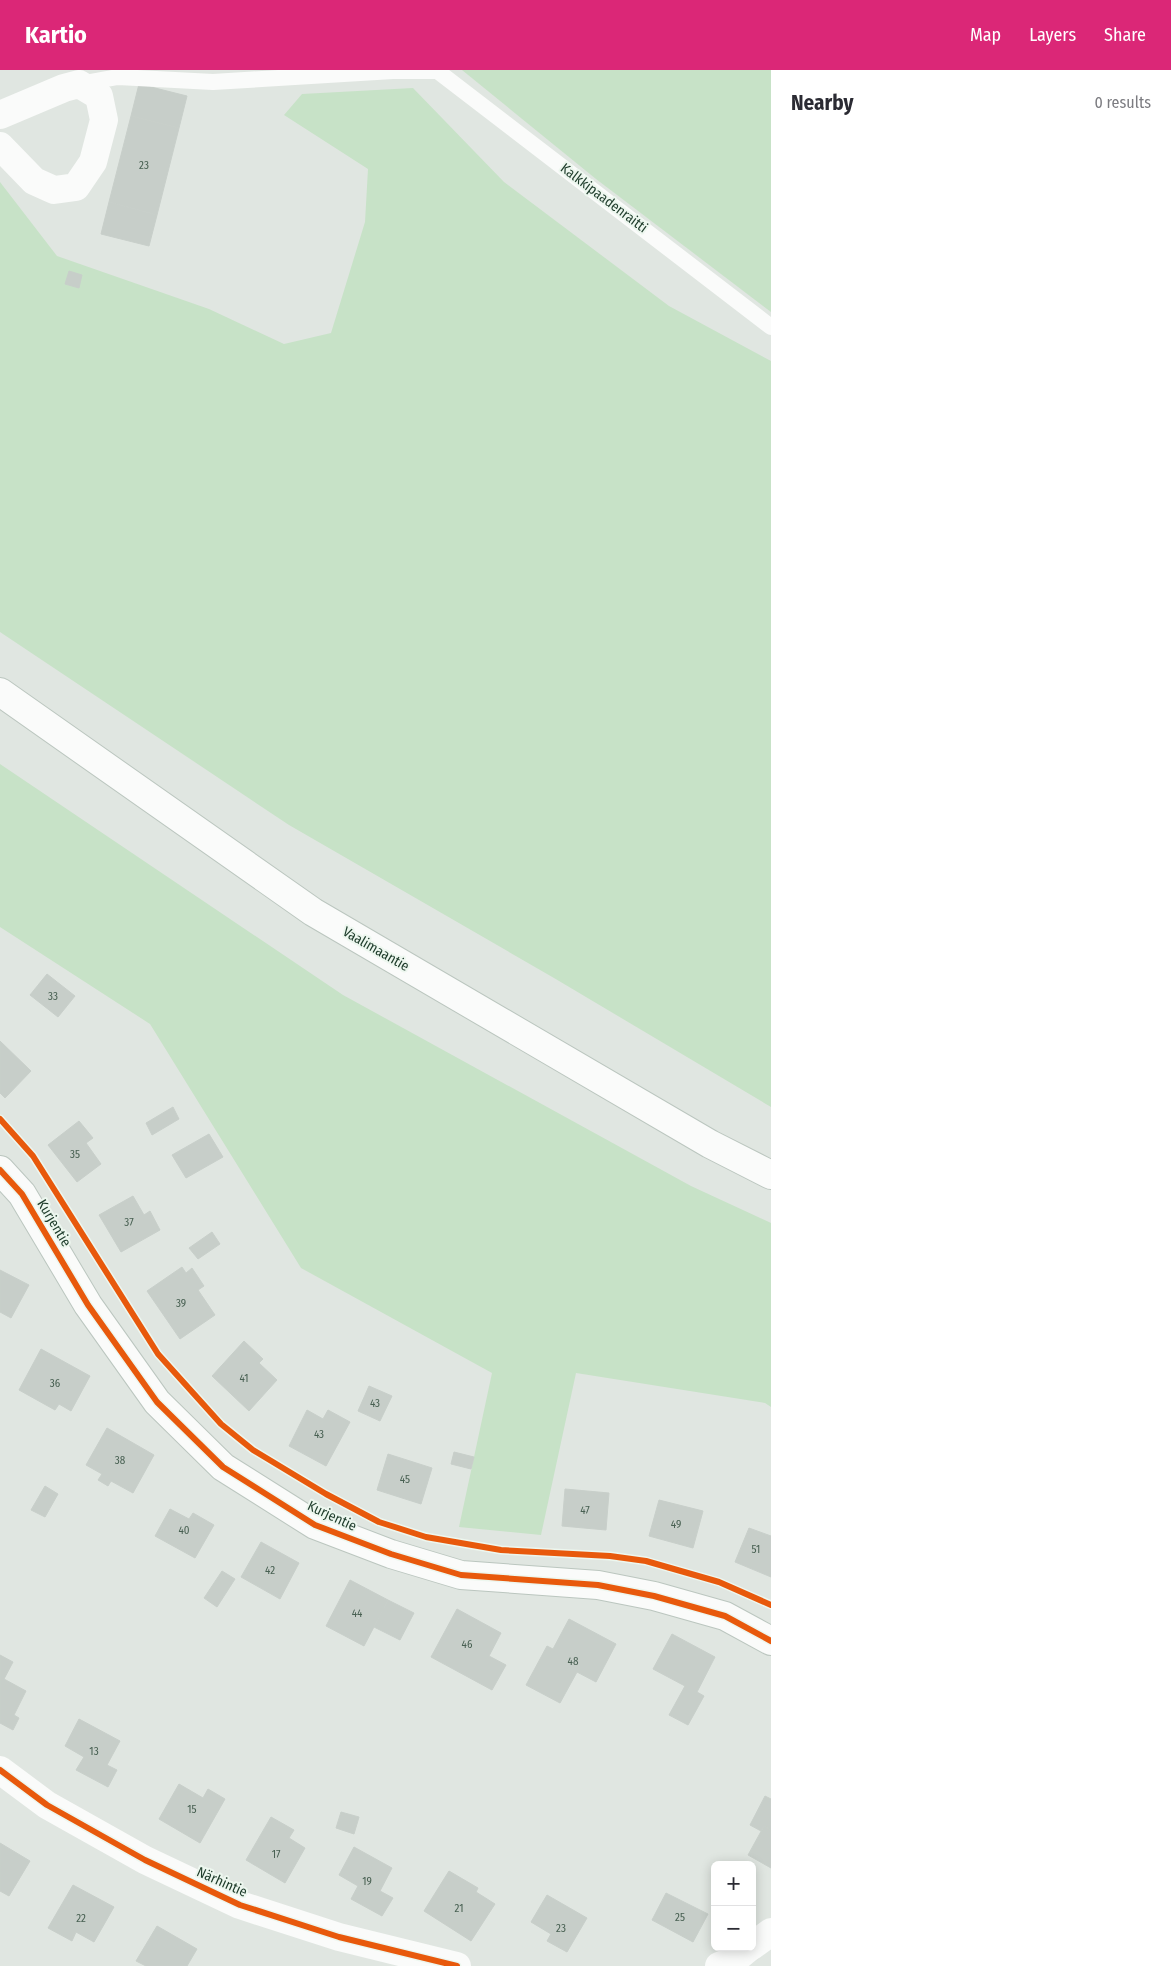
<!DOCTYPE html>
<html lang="en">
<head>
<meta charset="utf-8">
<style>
	:root { --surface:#fff; --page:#f2f2f3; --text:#2b2b33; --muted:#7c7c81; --line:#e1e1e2; --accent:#db2777 }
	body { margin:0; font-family:"Fira Sans Condensed",sans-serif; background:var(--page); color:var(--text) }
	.controls { position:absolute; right:15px; bottom:15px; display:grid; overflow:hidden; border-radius:8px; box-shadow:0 2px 12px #0003 }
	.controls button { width:45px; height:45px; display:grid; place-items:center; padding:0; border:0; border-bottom:1px solid var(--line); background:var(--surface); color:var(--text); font:25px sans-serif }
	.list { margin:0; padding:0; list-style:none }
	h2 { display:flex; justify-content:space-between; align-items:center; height:65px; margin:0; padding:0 20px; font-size:21px }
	h2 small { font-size:16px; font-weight:400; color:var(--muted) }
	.map { position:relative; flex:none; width:771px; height:1896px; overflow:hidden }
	header { display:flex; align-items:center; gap:30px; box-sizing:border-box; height:70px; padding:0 25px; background:var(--accent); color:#fff }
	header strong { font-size:24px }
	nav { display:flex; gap:28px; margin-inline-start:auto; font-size:18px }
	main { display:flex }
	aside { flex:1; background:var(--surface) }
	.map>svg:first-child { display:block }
	.green { fill:#c7e2c7 }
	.building { fill:#c7cec9; stroke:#c8cfca }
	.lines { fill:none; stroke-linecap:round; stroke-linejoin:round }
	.secondary-casing { stroke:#bbc6bf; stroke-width:30 }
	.lane { stroke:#fafbfa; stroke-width:16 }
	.street { stroke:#fafbfa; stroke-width:28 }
	.secondary { stroke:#fafbfa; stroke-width:28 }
	.cycleway-casing { stroke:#edf7ef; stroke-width:9 }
	.cycleway { stroke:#e8590c; stroke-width:6 }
	.labels { text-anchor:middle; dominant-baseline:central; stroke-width:4; stroke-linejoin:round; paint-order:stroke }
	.number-label { font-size:11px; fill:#486052 }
	.street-label { font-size:14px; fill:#1d3b2a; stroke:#edf7ef }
</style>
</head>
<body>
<header>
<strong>Kartio</strong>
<nav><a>Map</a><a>Layers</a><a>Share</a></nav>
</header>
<main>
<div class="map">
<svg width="771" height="1896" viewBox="0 0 771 1896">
	<rect width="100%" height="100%" fill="#e0e6e1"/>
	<g class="green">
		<polygon points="462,0 771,0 771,242 596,109"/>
		<polygon points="413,18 504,112 669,236 771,291 771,1037 554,908 289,755 0,562 0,112 57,186 209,239 284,274 331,263 365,152 368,99 284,45 302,24"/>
		<polygon points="0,694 343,925 691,1116 771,1153 771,1337 765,1333 576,1303 541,1465 459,1457 492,1303 301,1198 150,954 0,857"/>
	</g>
	<g class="building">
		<polygon points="139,14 187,26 179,58 131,46"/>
		<polygon points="131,46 179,58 157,145 109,132"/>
		<polygon points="109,132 157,145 149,176 101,164"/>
		<polygon points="69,201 82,205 79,218 65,214"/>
		<polygon points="47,904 75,926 58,947 30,925"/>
		<polygon points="0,971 31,1001 5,1028 0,1023"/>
		<polygon points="173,1037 179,1049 152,1065 146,1053"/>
		<polygon points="79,1051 93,1068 86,1073 101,1094 77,1112 48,1075"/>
		<polygon points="209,1064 223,1087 186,1108 172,1085"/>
		<polygon points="133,1126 144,1145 150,1141 160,1160 121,1182 99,1145"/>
		<polygon points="212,1162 220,1174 198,1189 189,1178"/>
		<polygon points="182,1197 186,1203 192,1198 204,1216 198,1220 215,1245 180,1269 147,1221"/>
		<polygon points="0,1200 29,1215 11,1248 0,1242"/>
		<polygon points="244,1271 263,1289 259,1293 277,1310 249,1341 212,1306"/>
		<polygon points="41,1279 90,1306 71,1341 59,1334 55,1340 19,1320"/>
		<polygon points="369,1316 392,1326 380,1351 358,1341"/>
		<polygon points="307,1340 323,1349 328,1340 350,1352 326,1396 289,1376"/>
		<polygon points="107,1358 154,1385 133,1423 111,1411 108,1416 98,1410 102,1404 86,1395"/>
		<polygon points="454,1382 474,1387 471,1399 451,1394"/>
		<polygon points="388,1384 432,1398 421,1434 377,1420"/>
		<polygon points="45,1416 58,1424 45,1447 31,1440"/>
		<polygon points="565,1419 609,1423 606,1460 562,1456"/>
		<polygon points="659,1430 703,1441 693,1478 649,1466"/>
		<polygon points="170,1439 189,1449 193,1443 214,1455 195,1488 155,1466"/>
		<polygon points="749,1458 771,1466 771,1507 735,1492"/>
		<polygon points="261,1472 299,1493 280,1529 241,1507"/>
		<polygon points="222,1501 235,1509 217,1537 204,1528"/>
		<polygon points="350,1510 388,1530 364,1576 326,1556"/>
		<polygon points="388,1530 414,1543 400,1570 374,1557"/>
		<polygon points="457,1539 501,1563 489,1586 506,1595 492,1620 431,1587"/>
		<polygon points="569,1549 616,1574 596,1612 577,1602 560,1633 526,1615 547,1576 553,1579"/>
		<polygon points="672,1564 715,1587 697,1622 704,1626 688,1655 669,1645 685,1616 653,1599"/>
		<polygon points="0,1585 13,1592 4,1609 26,1621 14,1645 19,1648 13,1660 0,1653"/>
		<polygon points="79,1649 120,1671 107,1695 117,1700 108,1717 76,1700 84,1687 65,1676"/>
		<polygon points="179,1714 203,1728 208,1719 225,1729 200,1773 159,1749"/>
		<polygon points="765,1726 771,1729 771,1760 764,1756 761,1761 750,1755"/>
		<polygon points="341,1742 359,1747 354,1764 336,1758"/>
		<polygon points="271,1747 294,1760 289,1768 305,1778 285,1813 246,1790"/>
		<polygon points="764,1756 771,1760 771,1798 748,1785"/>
		<polygon points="0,1773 30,1791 9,1826 0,1821"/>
		<polygon points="354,1777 392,1798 380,1821 393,1828 382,1846 351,1829 358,1816 339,1805"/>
		<polygon points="449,1801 478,1818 476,1822 495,1834 471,1871 424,1841"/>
		<polygon points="73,1815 114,1837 94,1872 76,1862 72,1871 48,1858"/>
		<polygon points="666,1823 708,1844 693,1872 652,1850"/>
		<polygon points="547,1825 587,1848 567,1882 547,1871 551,1864 531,1852"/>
		<polygon points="157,1856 197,1879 187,1896 146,1896 136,1891"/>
	</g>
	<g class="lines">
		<g class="secondary-casing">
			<g id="secondary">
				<polyline points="0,622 313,842 710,1074 771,1105"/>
				<polyline points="0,1100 22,1124 88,1235 157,1332 223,1397 315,1455 391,1484 461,1505 598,1515 654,1526 725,1546 771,1571"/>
			</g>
		</g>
		<g class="lane">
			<polyline points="436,0 771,257"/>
			<polyline points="79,14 118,7 213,12 393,1 437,1"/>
		</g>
		<g class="street">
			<polyline points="0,45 64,18 79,14 99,26 104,50 93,92 76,117 54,120 34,111 0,76"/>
			<polyline points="0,1700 47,1735 145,1790 240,1835 339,1867 457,1896"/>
			<polyline points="752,1876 771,1862"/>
			<polyline points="719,1896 734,1890 750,1877"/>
		</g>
		<use href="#secondary" class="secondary"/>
		<g class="cycleway-casing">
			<g id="cycleway">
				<polyline points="0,1049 33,1086 158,1284 221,1354 253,1380 326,1424 379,1452 426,1467 501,1480 610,1486 646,1491 719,1512 771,1535"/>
				<polyline points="0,1100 22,1124 88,1235 157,1332 223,1397 315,1455 391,1484 461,1505 598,1515 654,1526 725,1546 771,1571"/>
				<polyline points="0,1700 47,1735 145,1790 240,1835 339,1867 457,1896"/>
			</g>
		</g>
		<use href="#cycleway" class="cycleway"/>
	</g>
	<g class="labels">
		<g class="number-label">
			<text x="144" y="95">23</text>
			<text x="53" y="926">33</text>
			<text x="75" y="1084">35</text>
			<text x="129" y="1152">37</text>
			<text x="181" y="1233">39</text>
			<text x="244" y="1308">41</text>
			<text x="55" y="1313">36</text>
			<text x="375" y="1333">43</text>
			<text x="319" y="1364">43</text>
			<text x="120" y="1390">38</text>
			<text x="405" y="1409">45</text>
			<text x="585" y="1440">47</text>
			<text x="676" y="1454">49</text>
			<text x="184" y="1460">40</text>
			<text x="756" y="1479">51</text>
			<text x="270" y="1500">42</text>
			<text x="357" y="1543">44</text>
			<text x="467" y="1574">46</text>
			<text x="573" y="1591">48</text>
			<text x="94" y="1681">13</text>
			<text x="192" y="1739">15</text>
			<text x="276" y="1784">17</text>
			<text x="367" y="1811">19</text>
			<text x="459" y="1838">21</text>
			<text x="680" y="1847">25</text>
			<text x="81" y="1848">22</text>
			<text x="561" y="1858">23</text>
		</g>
		<g class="street-label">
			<text transform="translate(604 128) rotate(37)">Kalkkipaadenraitti</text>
			<text transform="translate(376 879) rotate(30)">Vaalimaantie</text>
			<text transform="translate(54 1153) rotate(59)">Kurjentie</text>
			<text transform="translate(332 1446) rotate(25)">Kurjentie</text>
			<text transform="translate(222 1812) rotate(24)">Närhintie</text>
		</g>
	</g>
</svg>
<div class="controls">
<button>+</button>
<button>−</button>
</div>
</div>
<aside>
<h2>Nearby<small>0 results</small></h2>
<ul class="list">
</ul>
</aside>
</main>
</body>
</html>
